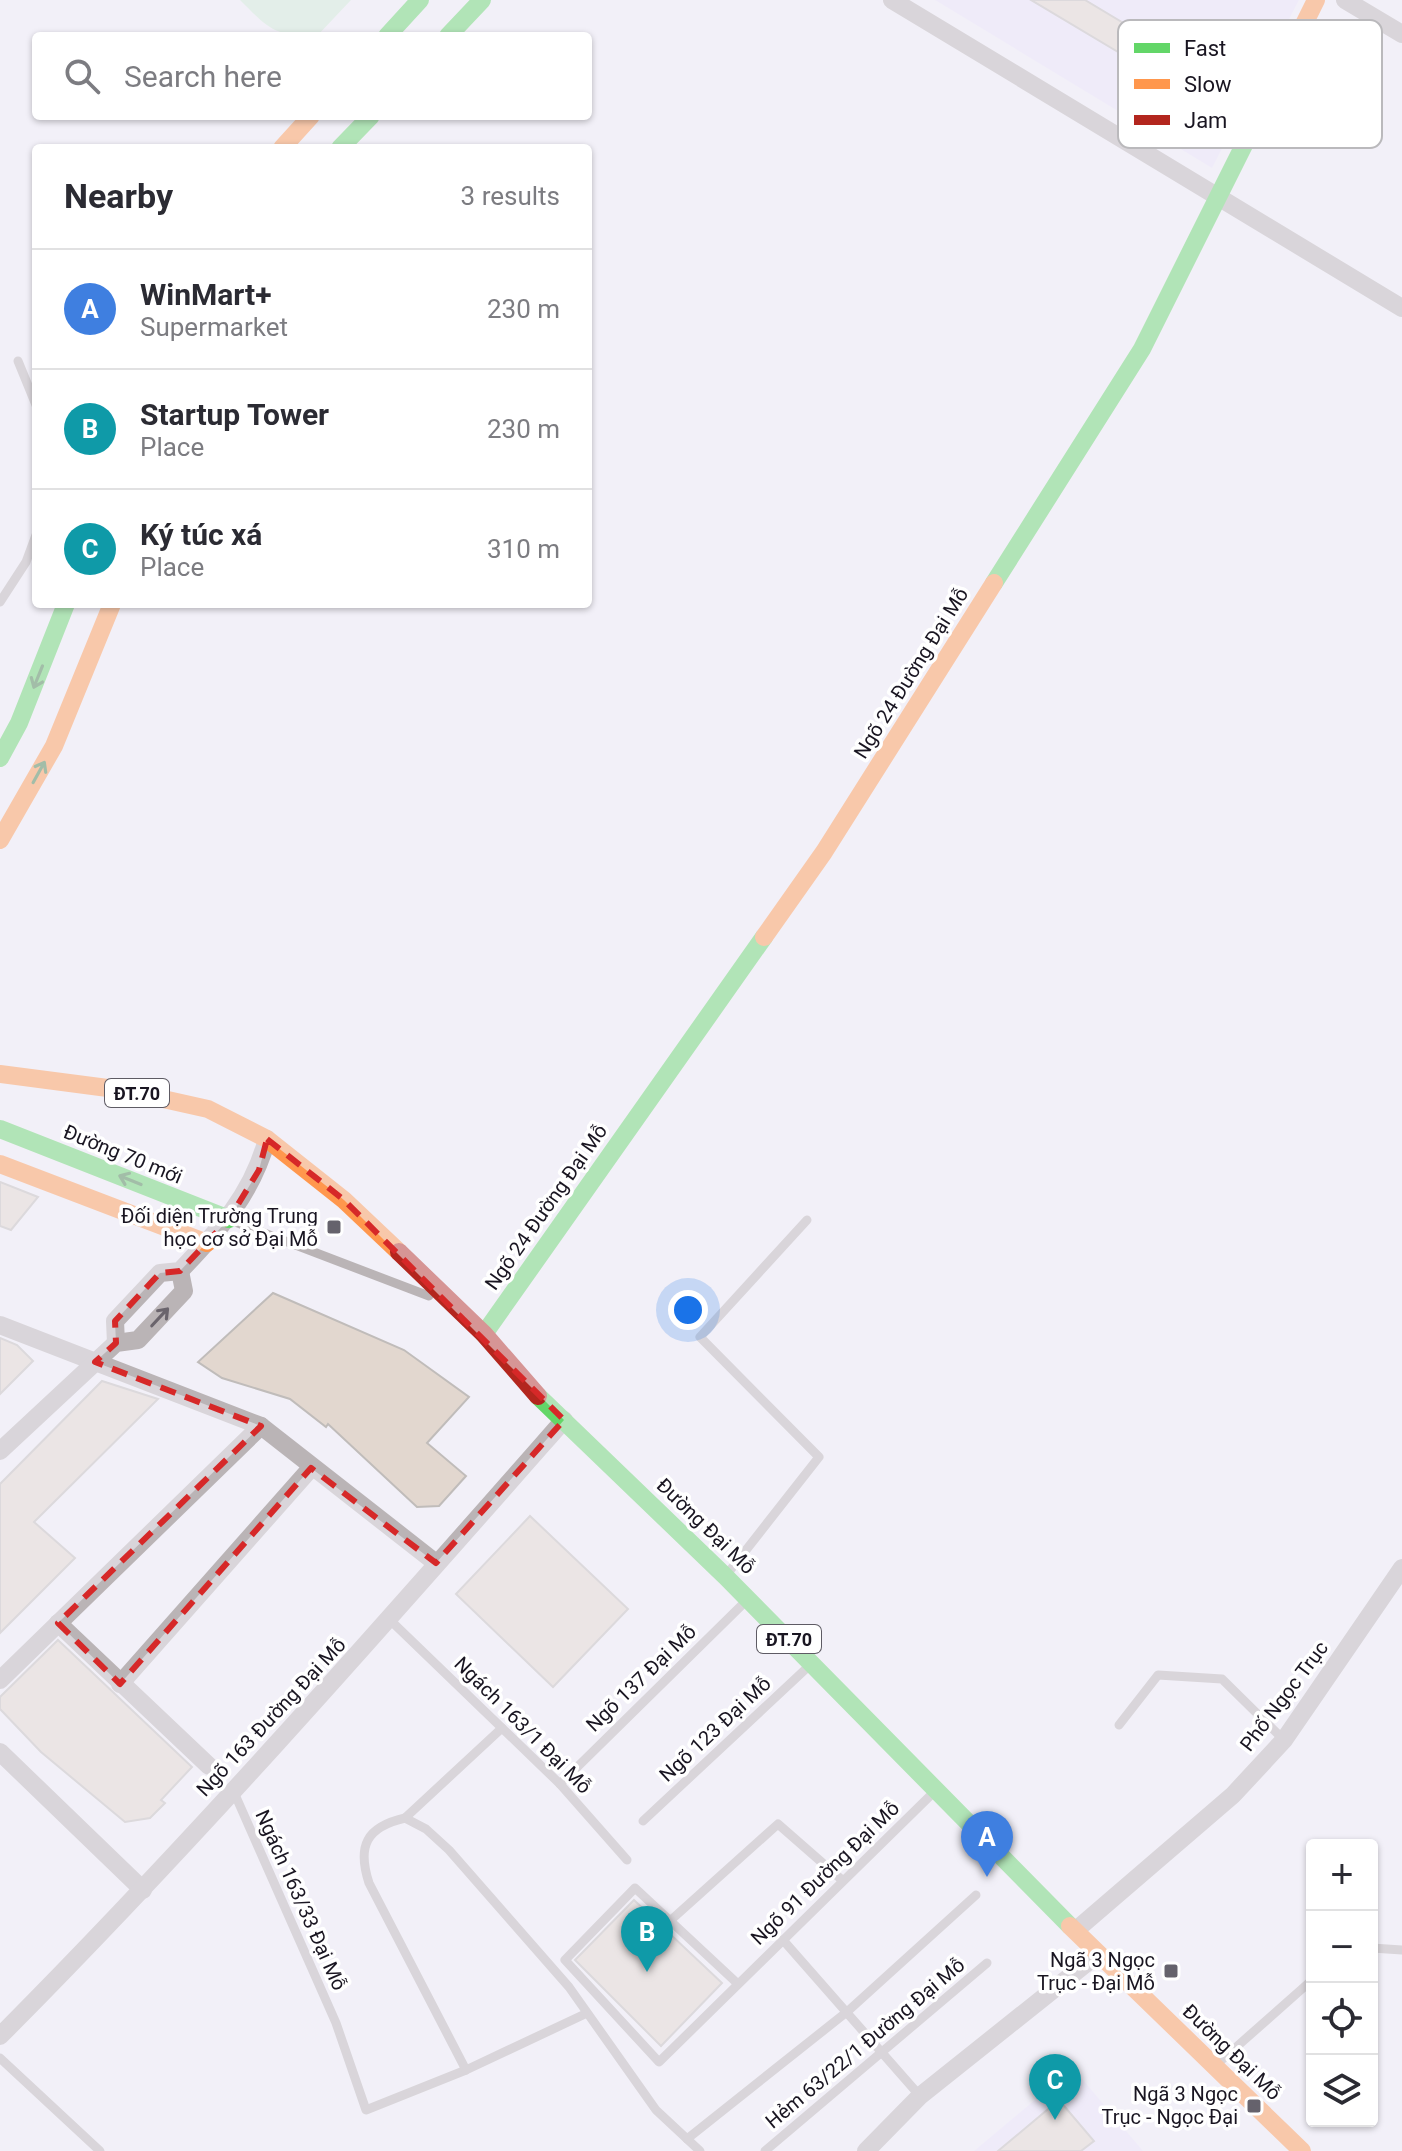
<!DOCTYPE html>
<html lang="en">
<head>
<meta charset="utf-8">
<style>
	:root { --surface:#fff; --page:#f7f7f7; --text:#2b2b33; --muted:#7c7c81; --line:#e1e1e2; --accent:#111827 }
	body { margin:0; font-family:Roboto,sans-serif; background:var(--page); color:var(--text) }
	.controls { position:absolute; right:24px; bottom:24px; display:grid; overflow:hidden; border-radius:8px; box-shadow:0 2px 6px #0004 }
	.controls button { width:72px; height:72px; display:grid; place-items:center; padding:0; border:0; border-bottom:2px solid var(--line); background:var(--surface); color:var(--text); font:40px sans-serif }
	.you { position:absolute; left:688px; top:1310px; width:28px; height:28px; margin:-20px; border:6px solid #fff; border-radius:50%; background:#1a73e8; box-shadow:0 0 0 12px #1a73e833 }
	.badge { display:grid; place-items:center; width:52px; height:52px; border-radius:50%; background:var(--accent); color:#fff; font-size:26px; font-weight:700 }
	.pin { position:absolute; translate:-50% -66px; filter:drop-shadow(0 2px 4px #0008) }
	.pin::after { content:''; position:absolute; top:42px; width:28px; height:24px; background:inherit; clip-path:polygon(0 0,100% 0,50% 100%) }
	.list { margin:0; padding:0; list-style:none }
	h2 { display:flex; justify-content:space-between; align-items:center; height:104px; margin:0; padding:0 32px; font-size:34px }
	h2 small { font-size:26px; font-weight:400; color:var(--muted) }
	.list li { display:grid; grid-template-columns:52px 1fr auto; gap:24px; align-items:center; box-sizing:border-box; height:120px; padding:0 32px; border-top:2px solid var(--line) }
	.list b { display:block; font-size:30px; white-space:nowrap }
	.list p { margin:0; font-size:26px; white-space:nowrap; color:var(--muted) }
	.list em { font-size:26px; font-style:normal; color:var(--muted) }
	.icon { flex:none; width:44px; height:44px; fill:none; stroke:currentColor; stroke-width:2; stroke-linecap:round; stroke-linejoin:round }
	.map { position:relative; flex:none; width:1402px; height:2151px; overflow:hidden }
	.search { position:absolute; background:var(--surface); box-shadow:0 2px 6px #0004; left:32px; top:32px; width:560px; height:88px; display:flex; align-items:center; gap:20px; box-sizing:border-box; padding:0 28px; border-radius:8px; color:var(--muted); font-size:30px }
	.panel { position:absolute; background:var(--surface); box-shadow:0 2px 6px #0004; left:32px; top:144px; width:560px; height:464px; border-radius:8px }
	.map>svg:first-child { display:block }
	.built { fill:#ece5fb }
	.green { fill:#d1ecd7 }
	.building { fill:#e2d7cf; stroke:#c0bcba; stroke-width:2 }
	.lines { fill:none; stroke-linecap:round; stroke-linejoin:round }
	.lane { stroke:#bab4b6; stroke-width:9 }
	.street { stroke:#bab4b6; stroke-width:18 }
	.fast { stroke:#63d668; stroke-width:18 }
	.slow { stroke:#ff974d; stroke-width:18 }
	.jam { stroke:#b3261e; stroke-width:18 }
	.oneway { stroke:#427f48 }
	.oneway2 { stroke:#6a646c }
	.marked { fill:none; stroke:#d62828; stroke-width:6; stroke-dasharray:16 10; stroke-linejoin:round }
	.poi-dot { fill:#65626c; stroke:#fff; stroke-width:3 }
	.labels { text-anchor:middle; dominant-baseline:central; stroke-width:7; stroke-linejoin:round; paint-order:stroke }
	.shield { fill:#fff; stroke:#5e5b64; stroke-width:2 }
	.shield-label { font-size:18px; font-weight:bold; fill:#191521 }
	.street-label { font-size:20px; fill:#191521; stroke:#fff }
	.poi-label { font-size:20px; fill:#191521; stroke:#fff; text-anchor:end }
	.key { fill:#fff; stroke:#bab9bc; stroke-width:2 }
	.key-label { font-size:22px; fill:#191521 }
</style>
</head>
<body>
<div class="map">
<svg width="1402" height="2151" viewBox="0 0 1402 2151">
	<rect width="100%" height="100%" fill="#f2f0f8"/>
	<g class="built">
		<polygon points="935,0 1299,0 1212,168"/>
		<polygon points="1073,2068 1143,2151 974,2151"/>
	</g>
	<path class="green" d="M240 0H351L317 36C274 36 269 29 240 0Z"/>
	<g class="building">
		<polygon points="1031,0 1085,0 1200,69 1185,92"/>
		<polygon points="0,1182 38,1197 11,1230 0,1226"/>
		<polygon points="273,1293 404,1350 469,1397 427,1443 466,1476 439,1506 417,1507 328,1424 326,1427 290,1399 222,1378 198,1362"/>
		<polygon points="0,1338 17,1345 33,1361 0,1394"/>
		<polygon points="102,1381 158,1399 34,1522 75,1558 0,1633 0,1484"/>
		<polygon points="530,1516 628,1609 553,1687 456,1594"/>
		<polygon points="58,1640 192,1767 161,1800 165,1803 150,1818 125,1822 41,1752 0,1709 0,1697"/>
		<polygon points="634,1900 722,1983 661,2046 575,1960"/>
		<polygon points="1059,2100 1094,2141 1081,2151 998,2151"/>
	</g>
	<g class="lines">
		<g class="lane">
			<polyline points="1258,37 1287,52"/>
			<polyline points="1282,70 1366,117"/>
			<polyline points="18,361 36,405"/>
			<polyline points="0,602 26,562 36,535"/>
			<polyline points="230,1220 429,1296"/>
			<polyline points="728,1573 819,1457 700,1337 807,1220"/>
			<polyline points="390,1620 560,1784 627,1860"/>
			<polyline points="1119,1725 1158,1675 1222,1679 1284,1740"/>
			<polyline points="560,1784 746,1601"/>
			<polyline points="233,1790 336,2023 366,2110 466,2070 585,2014"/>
			<polyline points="405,1818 502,1728"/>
			<polyline points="643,1821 810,1665"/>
			<polyline points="671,1920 778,1824 842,1880"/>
			<polyline points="783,1940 920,2096"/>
			<polyline points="1372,1948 1402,1950"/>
			<polyline points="738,1984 635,1888 565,1960 659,2062 934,1792"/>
			<polyline points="0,2058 100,2151"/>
			<polyline points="1216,2065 1312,1980"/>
			<path d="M466 2070 369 1883C357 1846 366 1827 405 1818L426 1829 449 1850 569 1987 656 2110 700 2151"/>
			<polyline points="687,2139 848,2011 976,1895"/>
			<polyline points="765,2151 987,1963"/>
		</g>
		<g class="street">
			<polyline points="892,0 1402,308"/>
			<polyline points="1345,0 1402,34"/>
			<polyline points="0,1325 261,1426 436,1563"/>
			<path d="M116 1343 115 1321 160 1273 180 1271C219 1230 252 1195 267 1139"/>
			<polyline points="0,1451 116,1343 138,1340 184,1291 180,1271"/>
			<polyline points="58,1623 209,1766"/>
			<polyline points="0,1680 261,1426"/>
			<polyline points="120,1684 311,1468"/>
			<polyline points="0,1752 143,1890"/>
			<polyline points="1076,1930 1233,1795 1284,1740 1402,1568"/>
			<path d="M0 2036C197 1838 380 1629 564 1420"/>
			<polyline points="866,2151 920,2096 1098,1954"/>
		</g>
		<g class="fast">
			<polyline points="387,36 420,0"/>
			<polyline points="448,36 482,0"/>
			<polyline points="340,148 371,116"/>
			<polyline points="994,583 1142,349 1256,121"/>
			<polyline points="0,758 19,723 66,604"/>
			<polyline points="0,1129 229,1219"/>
			<polyline points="484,1334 764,937"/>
			<polyline points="538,1396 725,1576 1070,1926"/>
		</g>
		<g class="slow">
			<polyline points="1256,121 1316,0"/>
			<polyline points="282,148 311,116"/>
			<polyline points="0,840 54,746 112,604"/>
			<polyline points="764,937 824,852 994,583"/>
			<polyline points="0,1074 123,1090 208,1109 267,1139 344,1200 399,1252"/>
			<polyline points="0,1164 207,1243"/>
			<polyline points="1070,1926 1302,2151"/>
		</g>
		<polyline class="jam" points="399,1252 484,1334 538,1396"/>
	</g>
	<defs><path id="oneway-shaft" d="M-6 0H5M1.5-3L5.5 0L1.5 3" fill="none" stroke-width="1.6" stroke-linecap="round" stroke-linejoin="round" transform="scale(2)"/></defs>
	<g class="oneway">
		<use href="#oneway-shaft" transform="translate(38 677) rotate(112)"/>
		<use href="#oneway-shaft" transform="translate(39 772) rotate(-61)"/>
		<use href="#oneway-shaft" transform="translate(130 1180) rotate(-158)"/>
	</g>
	<use class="oneway2" href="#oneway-shaft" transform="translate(160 1317) rotate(-47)"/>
	<path d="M0 0H1402V2151H0ZM267 1139 344 1200 564 1420 436 1563 311 1468 120 1684 58 1623 261 1426 95 1362 116 1343 115 1321 160 1273 180 1271 229 1219 259 1170Z" fill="#f2f0f8" fill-opacity=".55" fill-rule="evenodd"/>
	<path class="marked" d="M267 1139 344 1200 564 1420 436 1563 311 1468 120 1684 58 1623 261 1426 95 1362 116 1343 115 1321 160 1273 180 1271 229 1219 259 1170Z"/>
	<g class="poi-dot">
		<rect x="326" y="1219" width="16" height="16" rx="4"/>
		<rect x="1163" y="1963" width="16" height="16" rx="4"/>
		<rect x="1246" y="2098" width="16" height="16" rx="4"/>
	</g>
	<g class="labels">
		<g class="shield">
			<rect x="105" y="1079" width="64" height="28" rx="6"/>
			<rect x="757" y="1625" width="64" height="28" rx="6"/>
		</g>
		<g class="shield-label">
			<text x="137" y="1093">ĐT.70</text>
			<text x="789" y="1639">ĐT.70</text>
		</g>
		<g class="street-label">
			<text transform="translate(911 673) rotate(-58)">Ngõ 24 Đường Đại Mỗ</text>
			<text transform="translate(123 1154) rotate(22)">Đường 70 mới</text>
			<text transform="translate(546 1207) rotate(-55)">Ngõ 24 Đường Đại Mỗ</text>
			<text transform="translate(706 1526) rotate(44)">Đường Đại Mỗ</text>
			<text transform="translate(641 1678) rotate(-44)">Ngõ 137 Đại Mỗ</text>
			<text transform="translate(1284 1696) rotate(-53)">Phố Ngọc Trục</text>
			<text transform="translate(271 1717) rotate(-47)">Ngõ 163 Đường Đại Mỗ</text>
			<text transform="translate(523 1725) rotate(45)">Ngách 163/1 Đại Mỗ</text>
			<text transform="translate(715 1729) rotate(-43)">Ngõ 123 Đại Mỗ</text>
			<text transform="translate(825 1873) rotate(-44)">Ngõ 91 Đường Đại Mỗ</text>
			<text transform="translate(301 1900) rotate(66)">Ngách 163/33 Đại Mỗ</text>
			<text transform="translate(865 2043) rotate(-40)">Hẻm 63/22/1 Đường Đại Mỗ</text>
			<text transform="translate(1232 2052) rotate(44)">Đường Đại Mỗ</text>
		</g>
		<g class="poi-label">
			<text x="318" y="1216">Đối diện Trường Trung<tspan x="318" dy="23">học cơ sở Đại Mỗ</tspan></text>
			<text x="1155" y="1960">Ngã 3 Ngọc<tspan x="1155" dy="23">Trục - Đại Mỗ</tspan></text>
			<text x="1238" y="2094">Ngã 3 Ngọc<tspan x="1238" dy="23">Trục - Ngọc Đại</tspan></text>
		</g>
	</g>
	<rect x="1118" y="20" width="264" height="128" rx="12" class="key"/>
	<rect x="1134" y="43" width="36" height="10" fill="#63d668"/>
	<rect x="1134" y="79" width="36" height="10" fill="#ff974d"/>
	<rect x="1134" y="115" width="36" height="10" fill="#b3261e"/>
	<g class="key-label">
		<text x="1184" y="56">Fast</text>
		<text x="1184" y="92">Slow</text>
		<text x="1184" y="128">Jam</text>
	</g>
</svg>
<div class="controls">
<button>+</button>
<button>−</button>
<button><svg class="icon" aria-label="locate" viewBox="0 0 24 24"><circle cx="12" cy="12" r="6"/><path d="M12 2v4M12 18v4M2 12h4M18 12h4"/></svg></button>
<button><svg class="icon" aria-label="layers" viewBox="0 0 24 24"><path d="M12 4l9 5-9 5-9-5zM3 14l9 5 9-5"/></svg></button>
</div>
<div class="you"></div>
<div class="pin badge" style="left:987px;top:1877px;background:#3f7fe0">A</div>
<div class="pin badge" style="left:647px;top:1972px;background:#0f9aa8">B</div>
<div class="pin badge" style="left:1055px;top:2120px;background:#0f9aa8">C</div>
<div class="search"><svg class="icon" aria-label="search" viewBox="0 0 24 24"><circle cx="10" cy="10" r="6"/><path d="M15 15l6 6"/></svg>Search here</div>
<section class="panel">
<h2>Nearby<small>3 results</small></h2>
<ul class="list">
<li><span class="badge" style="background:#3f7fe0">A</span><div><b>WinMart+</b><p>Supermarket</p></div><em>230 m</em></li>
<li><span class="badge" style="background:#0f9aa8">B</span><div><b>Startup Tower</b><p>Place</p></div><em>230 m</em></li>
<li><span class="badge" style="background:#0f9aa8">C</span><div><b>Ký túc xá</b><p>Place</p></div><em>310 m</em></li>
</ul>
</section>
</div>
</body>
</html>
